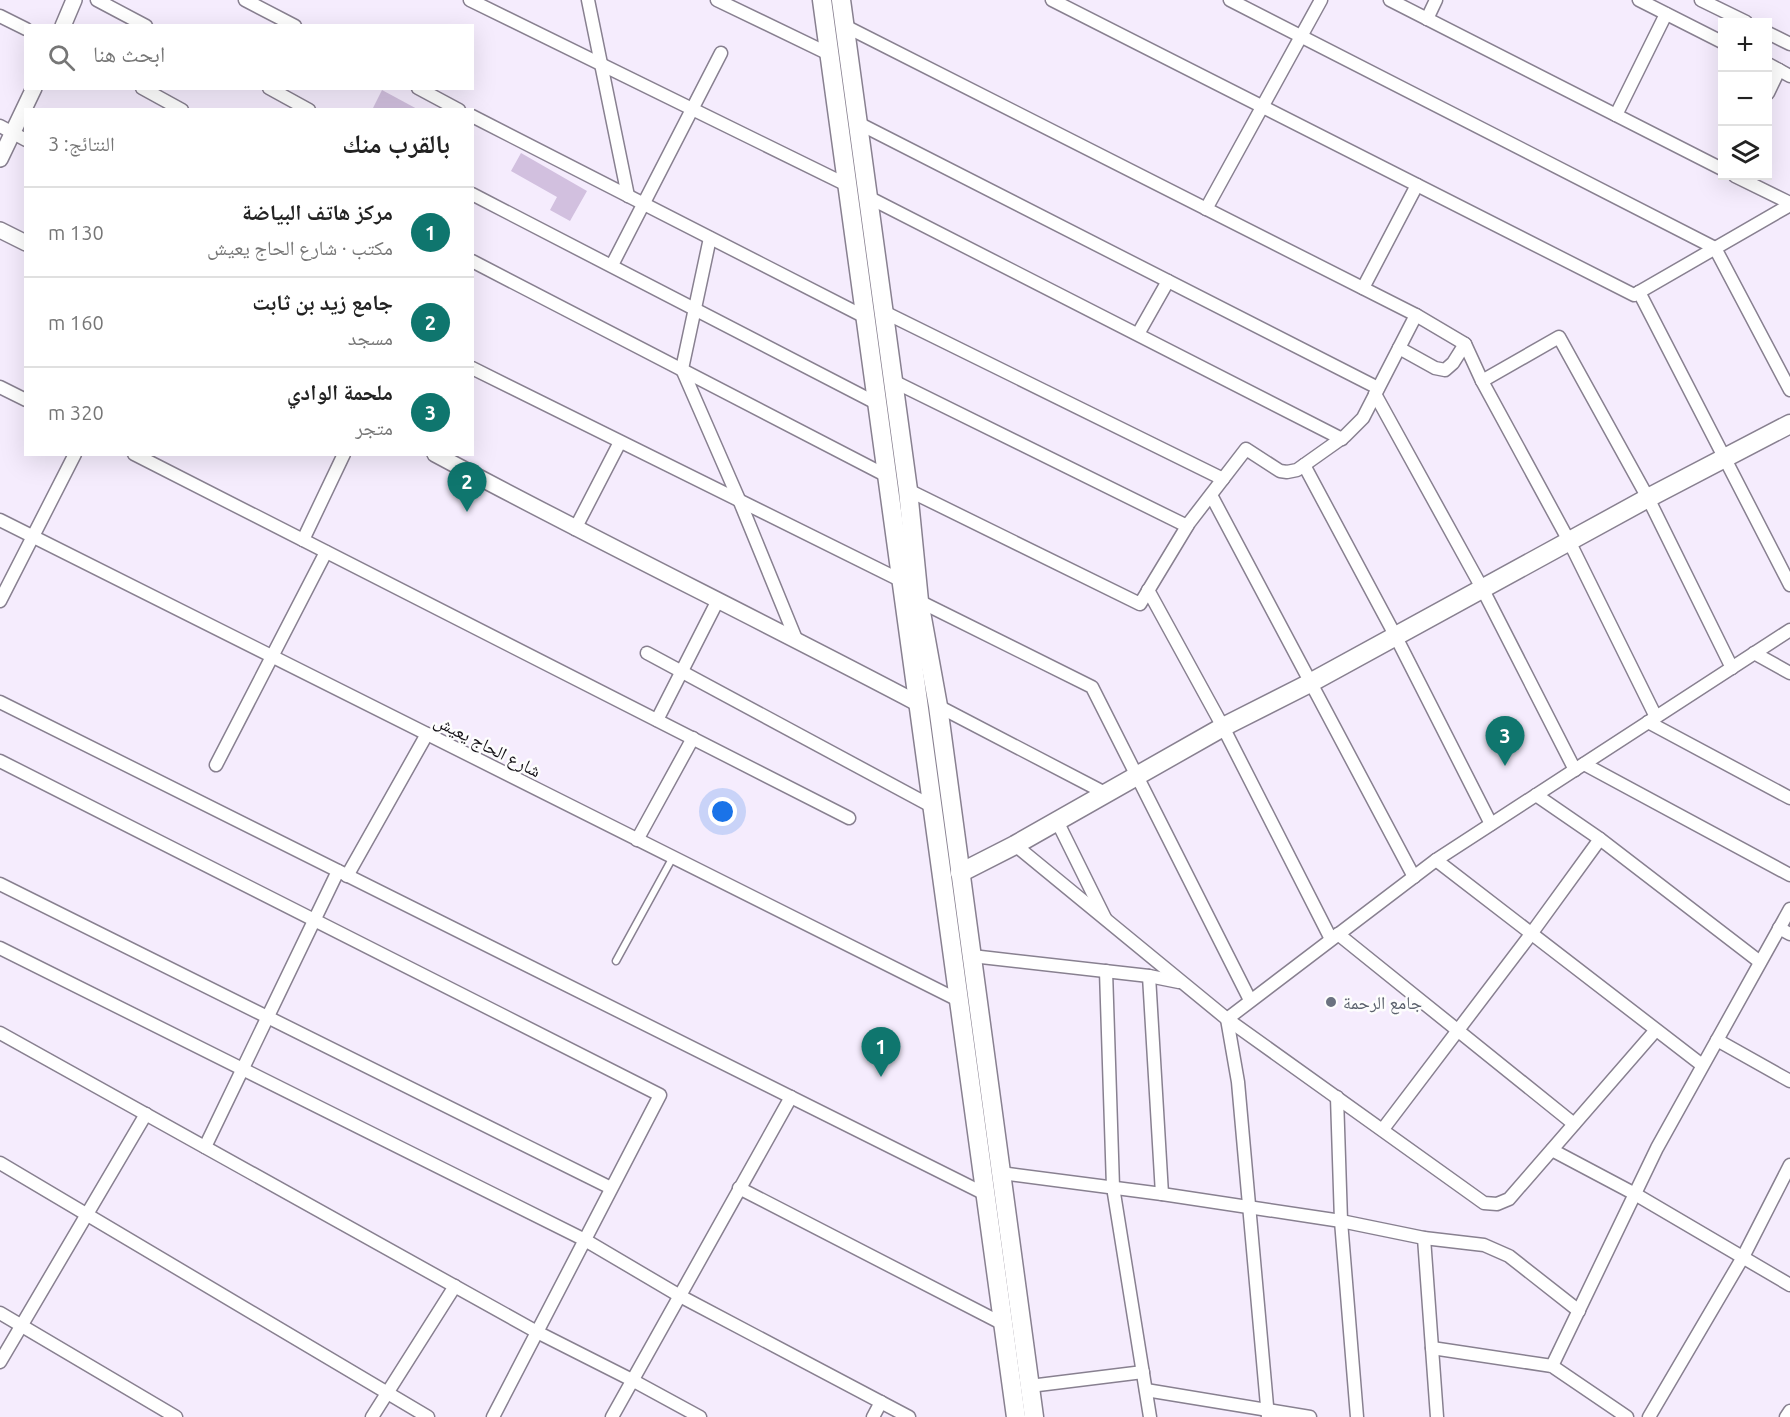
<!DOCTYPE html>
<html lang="ar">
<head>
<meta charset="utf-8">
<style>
	:root { --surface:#fff; --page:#f6f6f6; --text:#222; --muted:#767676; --line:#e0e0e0; --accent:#0f766e }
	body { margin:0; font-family:Ubuntu,"Noto Naskh Arabic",sans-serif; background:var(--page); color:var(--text); direction:rtl }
	.controls { position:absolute; right:18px; top:18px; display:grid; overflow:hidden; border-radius:0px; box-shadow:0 6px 24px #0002 }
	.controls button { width:54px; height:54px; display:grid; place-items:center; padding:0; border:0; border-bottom:2px solid var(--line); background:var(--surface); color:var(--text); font:30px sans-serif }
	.you { position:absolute; left:723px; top:812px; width:21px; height:21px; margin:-15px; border:4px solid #fff; border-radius:50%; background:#1a73e8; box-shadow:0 0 0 9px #1a73e833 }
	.badge { display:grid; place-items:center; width:39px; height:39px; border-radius:50%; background:var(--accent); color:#fff; font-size:20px; font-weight:700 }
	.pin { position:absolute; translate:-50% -50px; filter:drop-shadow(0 2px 3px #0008) }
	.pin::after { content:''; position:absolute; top:32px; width:21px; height:18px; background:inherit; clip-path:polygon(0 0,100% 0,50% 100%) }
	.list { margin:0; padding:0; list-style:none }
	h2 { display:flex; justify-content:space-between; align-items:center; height:78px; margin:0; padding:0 24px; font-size:26px }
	h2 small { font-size:20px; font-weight:400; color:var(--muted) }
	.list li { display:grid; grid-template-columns:39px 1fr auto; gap:18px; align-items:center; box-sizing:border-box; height:90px; padding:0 24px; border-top:2px solid var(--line) }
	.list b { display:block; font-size:22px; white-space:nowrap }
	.list p { margin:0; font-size:20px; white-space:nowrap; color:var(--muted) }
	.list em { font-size:20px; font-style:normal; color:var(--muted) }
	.icon { flex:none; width:33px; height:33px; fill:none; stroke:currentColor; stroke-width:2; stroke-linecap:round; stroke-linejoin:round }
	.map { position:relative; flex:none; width:1790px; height:1417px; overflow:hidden; direction:ltr }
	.search { position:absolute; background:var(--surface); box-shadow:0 6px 24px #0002; left:24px; top:24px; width:450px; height:66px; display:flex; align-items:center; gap:15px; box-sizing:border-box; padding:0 21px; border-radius:0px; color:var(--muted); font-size:22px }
	.panel { position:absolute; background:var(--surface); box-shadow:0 6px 24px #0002; left:24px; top:108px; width:450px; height:348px; border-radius:0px; direction:rtl }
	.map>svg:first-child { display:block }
	.building { fill:#d2c0df }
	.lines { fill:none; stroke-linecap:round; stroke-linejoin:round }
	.service-casing { stroke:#888090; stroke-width:9 }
	.minor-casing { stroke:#888090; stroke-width:15 }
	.tertiary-casing { stroke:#888090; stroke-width:18 }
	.secondary-casing { stroke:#888090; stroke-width:21 }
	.service { stroke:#fff; stroke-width:6 }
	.minor { stroke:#fff; stroke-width:12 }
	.tertiary { stroke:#fff; stroke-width:15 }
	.secondary { stroke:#fff; stroke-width:18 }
	.worship-dot { fill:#6b7280; stroke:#fdfdfd; stroke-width:2 }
	.labels { text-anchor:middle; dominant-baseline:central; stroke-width:5; stroke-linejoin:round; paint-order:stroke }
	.street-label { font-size:18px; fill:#120f15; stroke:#fdfdfd }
	.worship-label { font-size:18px; fill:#5b616d; stroke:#fdfdfd; text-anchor:start }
</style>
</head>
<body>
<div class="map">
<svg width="1790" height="1417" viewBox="0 0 1790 1417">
	<rect width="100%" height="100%" fill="#f5ecfd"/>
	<g class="building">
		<polygon points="382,90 419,110 372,110"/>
		<polygon points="521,153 587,191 570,221 550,210 557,197 511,171"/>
	</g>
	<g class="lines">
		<g class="service-casing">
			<polyline id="service" points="616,961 673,857"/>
		</g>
		<g class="minor-casing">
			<g id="minor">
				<polyline points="97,0 146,26"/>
				<polyline points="245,0 295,26"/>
				<polyline points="470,0 847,185"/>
				<polyline points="588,0 628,196"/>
				<polyline points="717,0 829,54"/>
				<polyline points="1052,0 1634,295 1790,205"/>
				<polyline points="1230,0 1715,248 1790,390"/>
				<polyline points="1390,0 1722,169"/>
				<polyline points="1639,0 1722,42"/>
				<polyline points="1701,0 1746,22"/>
				<polyline points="0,16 26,29"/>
				<polyline points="1427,19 1436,0"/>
				<polyline points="845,26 1416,315 1465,344 1482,381 1569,541 1656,717"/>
				<polyline points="1768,33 1790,44"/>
				<polyline points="1768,64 1790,76"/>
				<polyline points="142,88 182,110"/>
				<polyline points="269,88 309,110"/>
				<polyline points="418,88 459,110"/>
				<polyline points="1768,93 1779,70"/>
				<polyline points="1616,115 1666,14"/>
				<polyline points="472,116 865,317"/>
				<polyline points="858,123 1378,388"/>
				<polyline points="0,126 26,140"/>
				<polyline points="1735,176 1790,203"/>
				<polyline points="472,194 878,404"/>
				<polyline points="868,197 1342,439"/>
				<polyline points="1206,209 1321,0"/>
				<polyline points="710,238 682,369 740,502 796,639"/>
				<polyline points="472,261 887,476"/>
				<polyline points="612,265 721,53"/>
				<polyline points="1363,288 1417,185"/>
				<polyline points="1639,292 1790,585"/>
				<polyline points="884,312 1223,479"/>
				<polyline points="1138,334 1168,281"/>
				<polyline points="1399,348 1435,368 1445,370 1453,363 1465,344"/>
				<polyline points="472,368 902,581"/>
				<polyline points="893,381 1187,526"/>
				<polyline points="1482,381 1559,337 1648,498 1732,668"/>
				<polyline points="0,387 26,400"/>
				<polyline points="1375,394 1482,588 1575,770"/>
				<polyline points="134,454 849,818"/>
				<polyline points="1304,465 1395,635 1491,824"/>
				<polyline points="908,490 1140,604 1189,523 1246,449 1280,471 1287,472 1297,470 1345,436 1363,418 1416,315"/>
				<polyline points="1211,495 1414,877"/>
				<polyline points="0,520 960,1001"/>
				<polyline points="575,529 620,442"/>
				<polyline points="303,540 344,454"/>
				<polyline points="1148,590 1223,727 1331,939"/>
				<polyline points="0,601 75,454"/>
				<polyline points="919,601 1092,687 1250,1000"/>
				<polyline points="647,653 933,807"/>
				<polyline points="1754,653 1790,673"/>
				<polyline points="0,702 987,1195"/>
				<polyline points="938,706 1105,793"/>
				<polyline points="657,720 718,600"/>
				<polyline points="1648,722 1790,798"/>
				<polyline points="0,761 660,1095 493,1417"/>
				<polyline points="1584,764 1790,875"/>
				<polyline points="216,765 326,552"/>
				<polyline points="1536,795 1600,839 1760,962"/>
				<polyline points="1057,821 1105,918"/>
				<polyline points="637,840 693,738"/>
				<polyline points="1015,845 1227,1019 1484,1203 1497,1204 1509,1199 1655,1031"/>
				<polyline points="1436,860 1702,1065"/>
				<polyline points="347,876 427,734"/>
				<polyline points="0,884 611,1188"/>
				<polyline points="1779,928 1790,934"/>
				<polyline points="1338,934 1574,1124"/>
				<polyline points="0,948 585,1240 680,1296 909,1417"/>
				<polyline points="972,956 1149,976 1179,982"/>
				<polyline points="1106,971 1113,1187 1150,1417"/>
				<polyline points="1149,976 1162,1194"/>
				<polyline points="0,1033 537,1332 632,1380 700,1417"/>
				<polyline points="1717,1040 1790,1081"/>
				<polyline points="1337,1097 1341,1221 1357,1417"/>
				<polyline points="1383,1129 1531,934 1600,839"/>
				<polyline points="205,1147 338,871"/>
				<polyline points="1552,1150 1635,1194 1790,1285"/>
				<polyline points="0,1163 428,1417"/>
				<polyline points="1001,1173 1162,1194 1341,1221 1424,1238 1484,1245 1509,1256 1579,1311"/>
				<polyline points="739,1188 1005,1325"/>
				<polyline points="1424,1238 1437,1417"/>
				<polyline points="0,1313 176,1417"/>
				<polyline points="1432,1348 1552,1366 1627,1417"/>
				<polyline points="0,1362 146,1114"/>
				<polyline points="1552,1366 1657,1148 1790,909"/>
				<polyline points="1030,1386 1143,1372"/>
				<polyline points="1146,1390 1310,1417"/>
				<polyline points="372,1417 455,1286"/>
				<polyline points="612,1417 791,1097"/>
				<polyline points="873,1417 881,1402"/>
				<polyline points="1268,1417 1238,1082 1227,1019 1436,860 1790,630"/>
				<polyline points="1649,1417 1743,1257 1790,1165"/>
				<polyline points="1786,1417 1790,1411"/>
			</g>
		</g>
		<g class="tertiary-casing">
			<g id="tertiary">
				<polyline points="63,26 74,0"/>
				<polyline points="0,159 34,88"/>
				<polyline points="0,230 26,243"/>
				<path d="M435 454C595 540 758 619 919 704"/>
			</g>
		</g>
		<g class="secondary-casing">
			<g id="secondary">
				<polyline points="822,0 1016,1417"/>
				<polyline points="841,0 908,490 919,601 938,706 1034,1417"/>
				<polyline points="960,873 1015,845 1223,727 1310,683 1648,498 1790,424"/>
			</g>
		</g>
		<use href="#service" class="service"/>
		<use href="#minor" class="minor"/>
		<use href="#tertiary" class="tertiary"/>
		<use href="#secondary" class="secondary"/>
	</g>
	<circle class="worship-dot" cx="1331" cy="1002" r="6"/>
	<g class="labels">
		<g class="street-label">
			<text transform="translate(488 745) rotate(27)">شارع الحاج يعيش</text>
		</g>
		<g class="worship-label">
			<text x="1343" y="1002">جامع الرحمة</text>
		</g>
	</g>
</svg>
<div class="controls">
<button>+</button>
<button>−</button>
<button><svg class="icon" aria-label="layers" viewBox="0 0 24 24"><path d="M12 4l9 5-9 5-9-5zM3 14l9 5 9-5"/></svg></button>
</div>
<div class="you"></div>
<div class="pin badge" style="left:881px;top:1077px">1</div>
<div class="pin badge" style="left:467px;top:512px">2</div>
<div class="pin badge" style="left:1505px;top:766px">3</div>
<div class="search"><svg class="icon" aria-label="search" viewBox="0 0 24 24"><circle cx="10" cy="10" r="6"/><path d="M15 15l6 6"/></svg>ابحث هنا</div>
<section class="panel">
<h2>بالقرب منك<small>النتائج: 3</small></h2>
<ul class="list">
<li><span class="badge">1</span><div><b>مركز هاتف البياضة</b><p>مكتب · شارع الحاج يعيش</p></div><em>130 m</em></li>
<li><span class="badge">2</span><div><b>جامع زيد بن ثابت</b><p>مسجد</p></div><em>160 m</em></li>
<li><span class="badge">3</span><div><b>ملحمة الوادي</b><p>متجر</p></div><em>320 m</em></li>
</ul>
</section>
</div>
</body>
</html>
